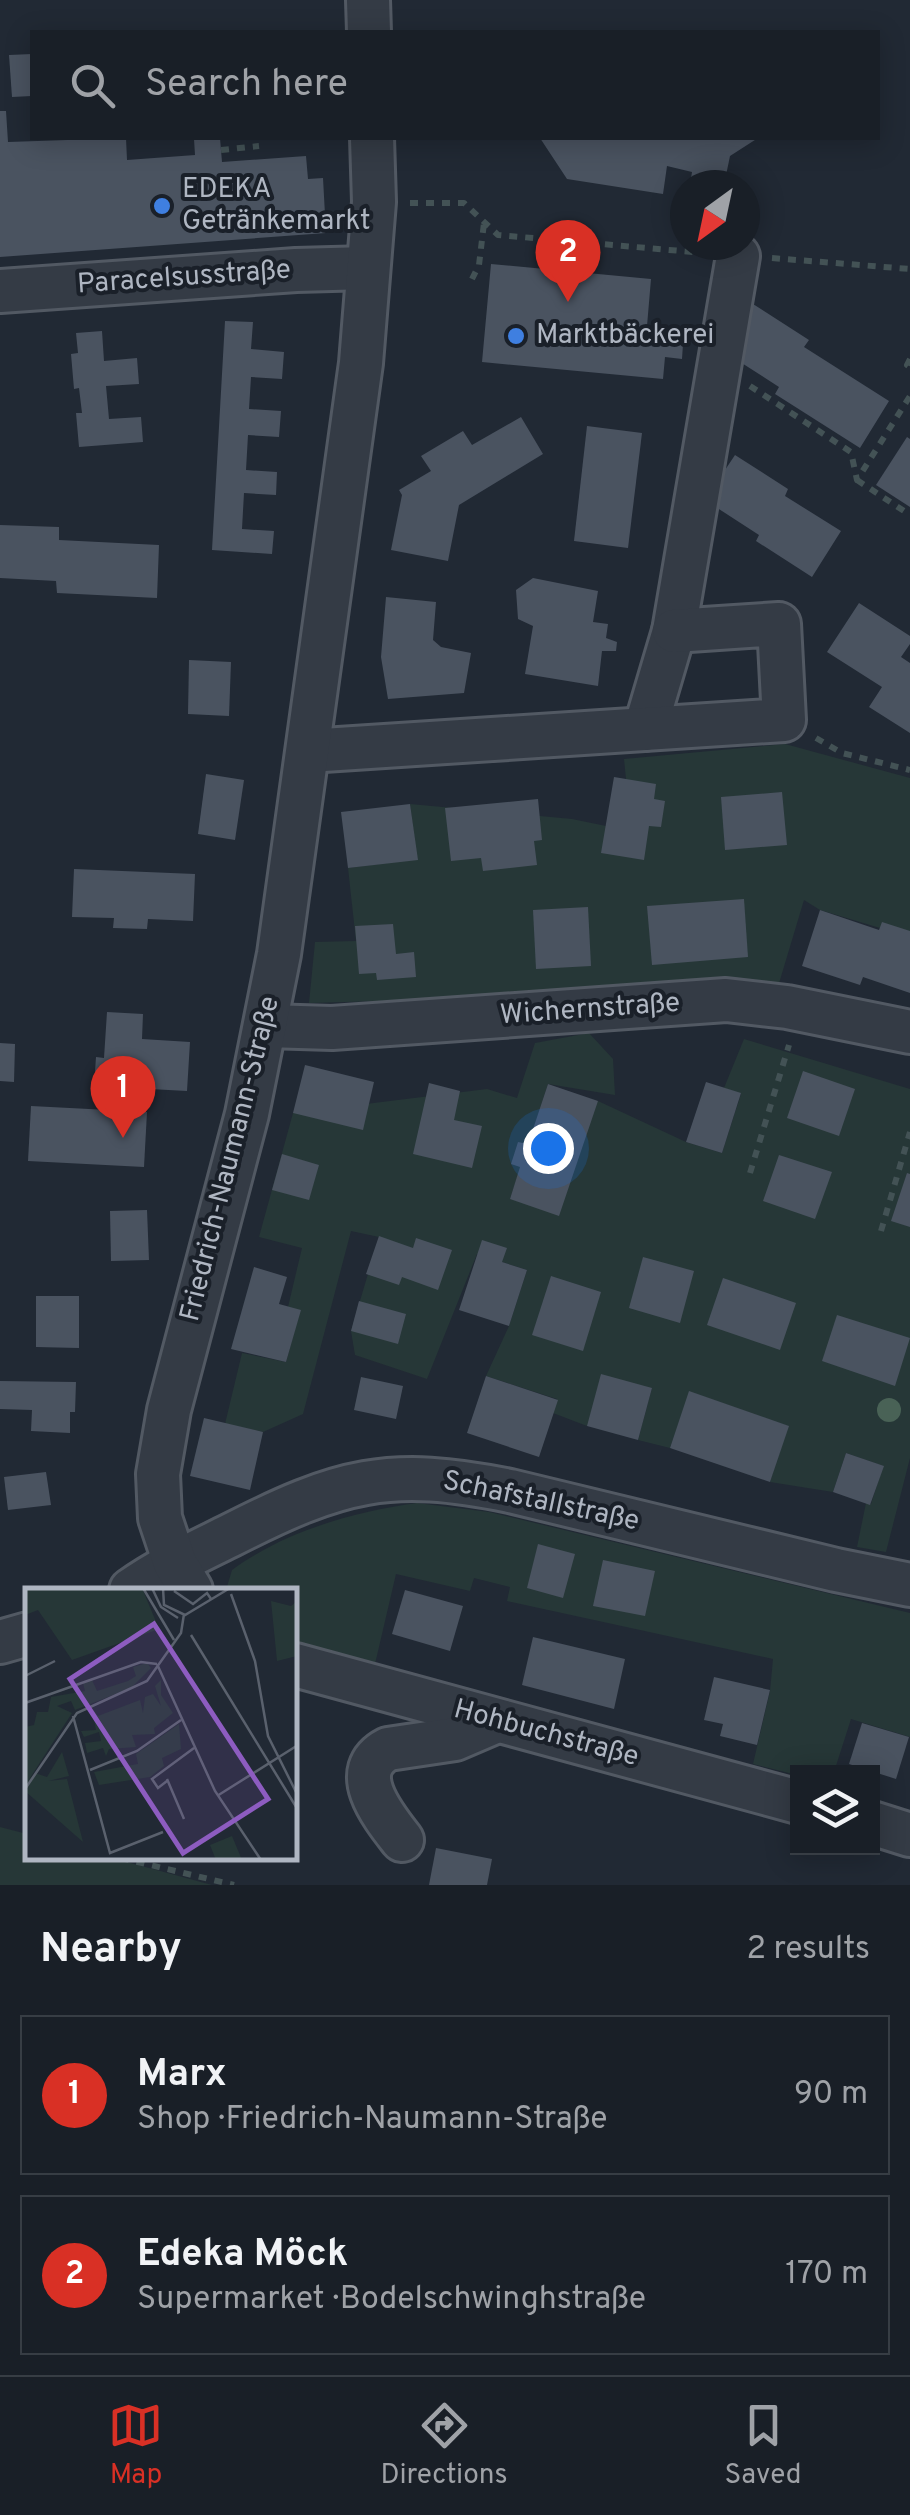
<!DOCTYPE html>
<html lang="en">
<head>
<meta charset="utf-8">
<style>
	:root { --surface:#191f27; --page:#262c33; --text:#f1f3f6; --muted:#9fa2a7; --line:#373d44; --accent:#d93025 }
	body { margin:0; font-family:Overpass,sans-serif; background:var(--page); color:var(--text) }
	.controls { position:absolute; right:30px; bottom:30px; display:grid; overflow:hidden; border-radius:0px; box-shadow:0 5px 25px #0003 }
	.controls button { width:90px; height:90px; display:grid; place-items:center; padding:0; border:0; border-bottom:2px solid var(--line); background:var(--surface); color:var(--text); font:50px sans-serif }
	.compass { position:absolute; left:670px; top:170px; width:90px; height:90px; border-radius:50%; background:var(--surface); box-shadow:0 5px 25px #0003; rotate:213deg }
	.you { position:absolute; left:548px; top:1148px; width:35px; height:35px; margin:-25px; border:8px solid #fff; border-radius:50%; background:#1a73e8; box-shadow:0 0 0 15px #1a73e833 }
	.badge { display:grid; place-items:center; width:65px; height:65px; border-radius:50%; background:var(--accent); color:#fff; font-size:32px; font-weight:700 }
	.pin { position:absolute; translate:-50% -82px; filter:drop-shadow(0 2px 5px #0008) }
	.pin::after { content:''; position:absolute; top:52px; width:35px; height:30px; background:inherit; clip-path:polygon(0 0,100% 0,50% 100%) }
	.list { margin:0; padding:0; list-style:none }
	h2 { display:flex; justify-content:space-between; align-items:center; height:130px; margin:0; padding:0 40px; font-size:42px }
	h2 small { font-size:32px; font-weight:400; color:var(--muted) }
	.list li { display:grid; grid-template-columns:65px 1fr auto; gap:30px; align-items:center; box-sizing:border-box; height:160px; margin:0 20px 20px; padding:0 20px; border:2px solid var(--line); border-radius:0px }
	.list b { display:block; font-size:38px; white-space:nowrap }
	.list p { margin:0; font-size:32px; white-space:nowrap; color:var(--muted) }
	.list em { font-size:32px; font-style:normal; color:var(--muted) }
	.icon { flex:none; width:55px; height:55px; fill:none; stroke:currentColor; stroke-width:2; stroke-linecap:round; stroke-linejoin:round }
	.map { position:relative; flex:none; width:910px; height:1885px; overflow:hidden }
	.search { position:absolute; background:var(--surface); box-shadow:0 5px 25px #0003; left:30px; right:30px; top:30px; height:110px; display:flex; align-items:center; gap:25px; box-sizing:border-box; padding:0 35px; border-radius:0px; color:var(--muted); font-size:38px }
	.sheet { height:490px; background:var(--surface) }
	nav { display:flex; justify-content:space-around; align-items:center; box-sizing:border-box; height:140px; border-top:2px solid var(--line); background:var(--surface); font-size:28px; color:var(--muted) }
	nav a { display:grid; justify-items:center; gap:5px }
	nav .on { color:var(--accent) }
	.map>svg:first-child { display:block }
	.green { fill:#263737 }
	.building { fill:#4a5360 }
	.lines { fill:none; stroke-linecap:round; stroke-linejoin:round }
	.minor-casing { stroke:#525963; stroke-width:48 }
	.path { stroke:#435255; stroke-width:6; stroke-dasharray:8 8; stroke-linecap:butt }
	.minor { stroke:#343b45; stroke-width:42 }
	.tree { fill:#496256 }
	.shop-dot { fill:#3f7fe0; stroke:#1a2029; stroke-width:4 }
	.labels { text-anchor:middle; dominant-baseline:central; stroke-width:8; stroke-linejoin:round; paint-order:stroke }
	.poi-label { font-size:28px; fill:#afb6c2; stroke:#1a2029; text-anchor:start }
	.street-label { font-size:28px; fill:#afb6c2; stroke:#1a2029 }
	.inset-road { fill:none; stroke:#5a616d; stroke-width:2.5 }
	.view { fill:#8d5cc0; fill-opacity:0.15; stroke:#8d5cc0; stroke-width:5 }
	.inset-edge { fill:none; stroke:#afb6c2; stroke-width:5 }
</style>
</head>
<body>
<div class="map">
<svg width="910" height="1885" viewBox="0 0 910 1885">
	<rect width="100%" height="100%" fill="#212934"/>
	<g class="green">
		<polygon points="785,744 910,778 910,937 820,910 804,900 777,990 309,1003 315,942 356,941 348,868 417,859 410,804 572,819 606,826 626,779 624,759"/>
		<polygon points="589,1033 613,1059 615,1095 548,1084 510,1199 598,1101 686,1142 722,1153 741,1094 724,1088 744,1039 910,1089 910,1458 886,1552 857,1547 866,1503 871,1504 883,1466 846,1453 833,1492 770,1482 788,1426 690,1392 670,1448 638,1440 652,1388 587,1426 553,1413 557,1399 486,1376 509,1326 527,1270 477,1254 427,1379 355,1355 351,1331 379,1237 351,1231 303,1414 263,1432 225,1424 242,1353 286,1362 300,1311 288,1307 302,1248 259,1237 293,1113 487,1089 517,1098 535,1043"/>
		<path d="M417 1503 489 1512 910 1613V1737L851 1719 834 1772 797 1775 753 1764 770 1691 773 1659 507 1601 510 1587 474 1578 470 1591 396 1574 375 1664 295 1641V1590H226L232 1570C285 1531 353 1512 417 1503Z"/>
		<polygon points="0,1827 27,1834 28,1858 112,1858 212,1885 0,1885"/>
	</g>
	<g class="building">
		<polygon points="32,54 32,96 12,97 9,55"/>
		<polygon points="0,111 6,111 8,142 126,138 127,160 195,155 194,139 207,138 220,138 222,162 306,156 308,179 323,178 326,233 0,257"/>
		<polygon points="540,138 758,138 730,156 724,185 690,185 692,172 667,166 663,194 567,179"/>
		<polygon points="491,264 651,279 647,326 684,329 682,359 665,357 663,379 482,362"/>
		<polygon points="753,304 809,340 804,347 889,401 860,448 775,394 779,387 723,351"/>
		<polygon points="225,321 253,322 251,349 284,352 282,379 251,377 249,409 281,411 279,437 248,435 246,470 277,472 276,495 244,493 242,529 274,531 272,554 212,550"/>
		<polygon points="102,331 104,361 137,358 139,384 106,386 109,419 141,417 143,442 79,447 76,413 82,413 79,388 74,389 71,354 78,353 76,333"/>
		<polygon points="521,417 543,454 459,505 448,561 391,550 402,495 399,490 431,471 421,456 463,431 472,445"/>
		<polygon points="587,426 642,433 628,548 574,541"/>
		<polygon points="907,437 910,439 910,507 876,485"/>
		<polygon points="735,455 788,489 785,496 841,531 812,577 756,541 759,535 705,500"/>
		<polygon points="0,525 59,527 59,540 159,545 157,598 57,593 56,581 0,578"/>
		<polygon points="533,578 598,591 593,622 608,624 606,638 617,642 616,651 602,651 598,686 525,674 533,626 518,619 516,590"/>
		<polygon points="386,597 436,602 433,640 441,647 471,653 464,693 388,699 381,657"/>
		<polygon points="859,603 910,636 910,644 901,657 910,663 910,733 869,707 882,687 827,652"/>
		<polygon points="189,660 231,662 229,716 188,714"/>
		<polygon points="206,774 244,780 235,840 198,834"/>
		<polygon points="614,777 656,784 654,799 665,801 661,827 649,826 644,860 601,853"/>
		<polygon points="782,792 787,845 725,850 721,797"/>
		<polygon points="538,799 542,840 534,841 537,865 483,871 481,858 451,861 445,808"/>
		<polygon points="410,804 418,860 348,868 341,812"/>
		<polygon points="74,869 195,874 193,921 148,919 147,929 113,928 114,918 72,917"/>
		<polygon points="744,899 748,957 652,965 647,906"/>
		<polygon points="588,907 591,966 536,969 533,910"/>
		<polygon points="820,910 879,930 882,922 910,931 910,993 863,977 860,985 802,966"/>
		<polygon points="393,924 396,954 414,952 416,977 377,980 376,973 359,974 355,926"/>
		<polygon points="107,1012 143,1014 142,1039 190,1042 187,1091 94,1086 96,1057 104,1058"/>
		<polygon points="0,1043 15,1044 14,1082 0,1081"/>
		<polygon points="305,1065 374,1082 363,1130 293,1113"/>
		<polygon points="803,1071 855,1089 839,1136 787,1118"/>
		<polygon points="706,1082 741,1093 722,1153 686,1142"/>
		<polygon points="429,1083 460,1091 454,1120 482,1126 472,1168 413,1154"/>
		<polygon points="548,1084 598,1101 559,1216 510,1199 520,1167 511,1164 518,1142 528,1144"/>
		<polygon points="31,1106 147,1112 144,1167 28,1161"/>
		<polygon points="282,1154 319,1165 309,1200 272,1190"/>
		<polygon points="779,1155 832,1172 815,1219 763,1201"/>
		<polygon points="907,1173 910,1174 910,1227 891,1221"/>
		<polygon points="147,1210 149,1260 111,1261 110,1211"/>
		<polygon points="379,1236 413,1248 416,1238 452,1250 438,1290 402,1277 399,1285 366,1274"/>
		<polygon points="482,1240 507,1248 502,1262 527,1270 509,1326 459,1310"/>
		<polygon points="643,1257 694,1271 680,1323 629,1308"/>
		<polygon points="254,1267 287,1277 279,1304 301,1310 286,1362 231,1349"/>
		<polygon points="551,1276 601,1292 583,1351 532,1335"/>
		<polygon points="723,1278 796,1303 780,1350 707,1325"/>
		<polygon points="36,1296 79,1296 79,1348 36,1347"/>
		<polygon points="359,1301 406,1314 398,1344 351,1331"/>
		<polygon points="837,1315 910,1338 895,1386 822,1361"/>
		<polygon points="601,1374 652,1388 638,1440 587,1426"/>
		<polygon points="486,1376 558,1400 539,1457 467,1433"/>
		<polygon points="361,1377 403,1386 396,1419 354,1410"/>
		<polygon points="0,1381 76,1382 75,1412 70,1412 70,1433 31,1431 32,1410 0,1409"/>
		<polygon points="689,1391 789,1426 770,1482 670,1448"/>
		<polygon points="204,1418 263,1432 250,1490 190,1476"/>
		<polygon points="846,1453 884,1466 870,1505 833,1492"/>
		<polygon points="46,1472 51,1505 8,1510 4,1477"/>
		<polygon points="538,1544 575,1554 563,1598 527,1588"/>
		<polygon points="603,1560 655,1571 645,1616 593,1606"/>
		<polygon points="405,1590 463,1606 450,1651 392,1634"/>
		<polygon points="533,1637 625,1659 614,1709 522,1685"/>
		<polygon points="714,1677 770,1690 757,1745 720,1736 723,1724 704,1720"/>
		<polygon points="862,1723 909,1737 896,1779 849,1764"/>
		<polygon points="436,1848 492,1859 487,1885 429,1885"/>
	</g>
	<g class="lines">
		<g class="minor-casing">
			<g id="minor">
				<polyline points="368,0 369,32"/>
				<polyline points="0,291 296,270 368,268"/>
				<polyline points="645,729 674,631 738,256"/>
				<polyline points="308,751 784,720 779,624 674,631"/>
				<polyline points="267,1026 332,1028 726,1000 787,1007 910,1032"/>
				<path d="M131 1590C162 1568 197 1552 231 1535 339 1480 389 1466 510 1491L836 1570 910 1585"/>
				<polyline points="191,1590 175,1563 160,1518 158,1474 169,1410 247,1114 279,954 361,363 374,202 372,138"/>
				<polyline points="0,1642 28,1634"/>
				<polyline points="295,1665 798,1802"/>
				<polyline points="872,1823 910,1835"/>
				<path d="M402 1840C384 1817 346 1771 388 1749L455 1739 497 1721"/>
			</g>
		</g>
		<g class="path">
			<polyline points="221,150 259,146"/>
			<polyline points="410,203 464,203 498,235 704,253"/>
			<polyline points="772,258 910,269"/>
			<polyline points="472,279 479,265 484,223"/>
			<polyline points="910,359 907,365 910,367"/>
			<polyline points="750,386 851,452 857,480 910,396"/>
			<polyline points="857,480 910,515"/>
			<polyline points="816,738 842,753 910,770"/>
			<polyline points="750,1173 789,1045"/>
			<polyline points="881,1231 910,1132"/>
			<polyline points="121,1858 234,1885"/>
		</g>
		<use href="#minor" class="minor"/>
	</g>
	<circle class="tree" cx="889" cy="1410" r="12"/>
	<g class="shop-dot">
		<circle cx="162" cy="206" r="10"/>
		<circle cx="516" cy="336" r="10"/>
	</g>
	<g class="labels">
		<g class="poi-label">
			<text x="182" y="190">EDEKA<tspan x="182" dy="32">Getränkemarkt</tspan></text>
			<text x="536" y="336">Marktbäckerei</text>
		</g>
		<g class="street-label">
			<text transform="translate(184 278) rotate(-4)">Paracelsusstraße</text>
			<text transform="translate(590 1010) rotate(-4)">Wichernstraße</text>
			<text transform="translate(231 1159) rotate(-76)">Friedrich-Naumann-Straße</text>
			<text transform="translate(541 1502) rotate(12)">Schafstallstraße</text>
			<text transform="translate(546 1734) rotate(15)">Hohbuchstraße</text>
		</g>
	</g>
	<g transform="translate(25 1588)">
		<rect width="272" height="272" fill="#212934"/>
		<path d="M0 0H117L134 41 47 72 13 22 0 27ZM246 13 266 18 272 13V68L252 73ZM122 75 126 80 106 100 50 122 46 113 32 118 47 125 3 193 10 185 22 189 37 164 44 188 23 193 42 191 58 254 0 203V139L9 137 12 124H23L26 109 60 103 58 95 67 92 72 103 103 93 111 88 108 79ZM136 92V107L148 125 129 140 130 146 107 147 111 159 84 161 81 168 78 160 62 165 60 155 76 153 74 144 59 149 56 143 71 142 67 120 73 128 115 112 118 125 120 109 128 106 136 118 130 98ZM154 136 156 161 137 170 139 178 125 189 74 197 69 184 113 176 111 166ZM207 248 217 272H191L185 257Z" fill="#263737"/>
		<path class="inset-road" d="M118 0 149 52M127 0 136 19 153 30M138 0 139 17 160 27 205 0M149 3 168 16 182 5 186 11M206 6 230 73 243 148 273 208M166 47 273 222M132 76 190 203 236 272M0 88 30 73M0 115 116 74 132 76M48 128 85 265 138 244M65 182 112 163 156 132M142 191 159 231M142 193 133 200 127 191 169 160M0 201 52 125 122 93 156 45 159 26M192 208 273 157"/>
		<path class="view" d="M129 36 243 211 158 265 45 91Z"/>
		<rect width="272" height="272" class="inset-edge"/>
	</g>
</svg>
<div class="controls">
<button><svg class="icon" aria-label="layers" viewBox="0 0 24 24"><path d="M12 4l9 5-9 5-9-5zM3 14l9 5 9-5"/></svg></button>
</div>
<svg class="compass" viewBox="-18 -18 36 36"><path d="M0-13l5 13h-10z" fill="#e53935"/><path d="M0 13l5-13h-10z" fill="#9fa2a7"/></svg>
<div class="you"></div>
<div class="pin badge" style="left:123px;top:1138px">1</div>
<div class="pin badge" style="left:568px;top:302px">2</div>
<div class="search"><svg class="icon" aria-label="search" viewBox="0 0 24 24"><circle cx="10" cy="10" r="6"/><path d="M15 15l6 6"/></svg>Search here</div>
</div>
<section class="sheet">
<h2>Nearby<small>2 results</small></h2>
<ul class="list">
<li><span class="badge">1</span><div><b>Marx</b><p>Shop · Friedrich-Naumann-Straße</p></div><em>90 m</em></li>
<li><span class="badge">2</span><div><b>Edeka Möck</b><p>Supermarket · Bodelschwinghstraße</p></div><em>170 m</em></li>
</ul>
</section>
<nav>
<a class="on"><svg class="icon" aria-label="map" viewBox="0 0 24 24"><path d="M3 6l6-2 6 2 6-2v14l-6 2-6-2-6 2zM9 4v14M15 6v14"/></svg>Map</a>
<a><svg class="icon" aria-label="directions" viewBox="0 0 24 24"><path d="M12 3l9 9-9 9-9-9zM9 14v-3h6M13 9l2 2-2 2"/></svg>Directions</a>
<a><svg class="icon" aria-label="saved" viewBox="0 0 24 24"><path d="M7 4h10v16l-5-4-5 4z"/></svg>Saved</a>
</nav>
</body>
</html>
